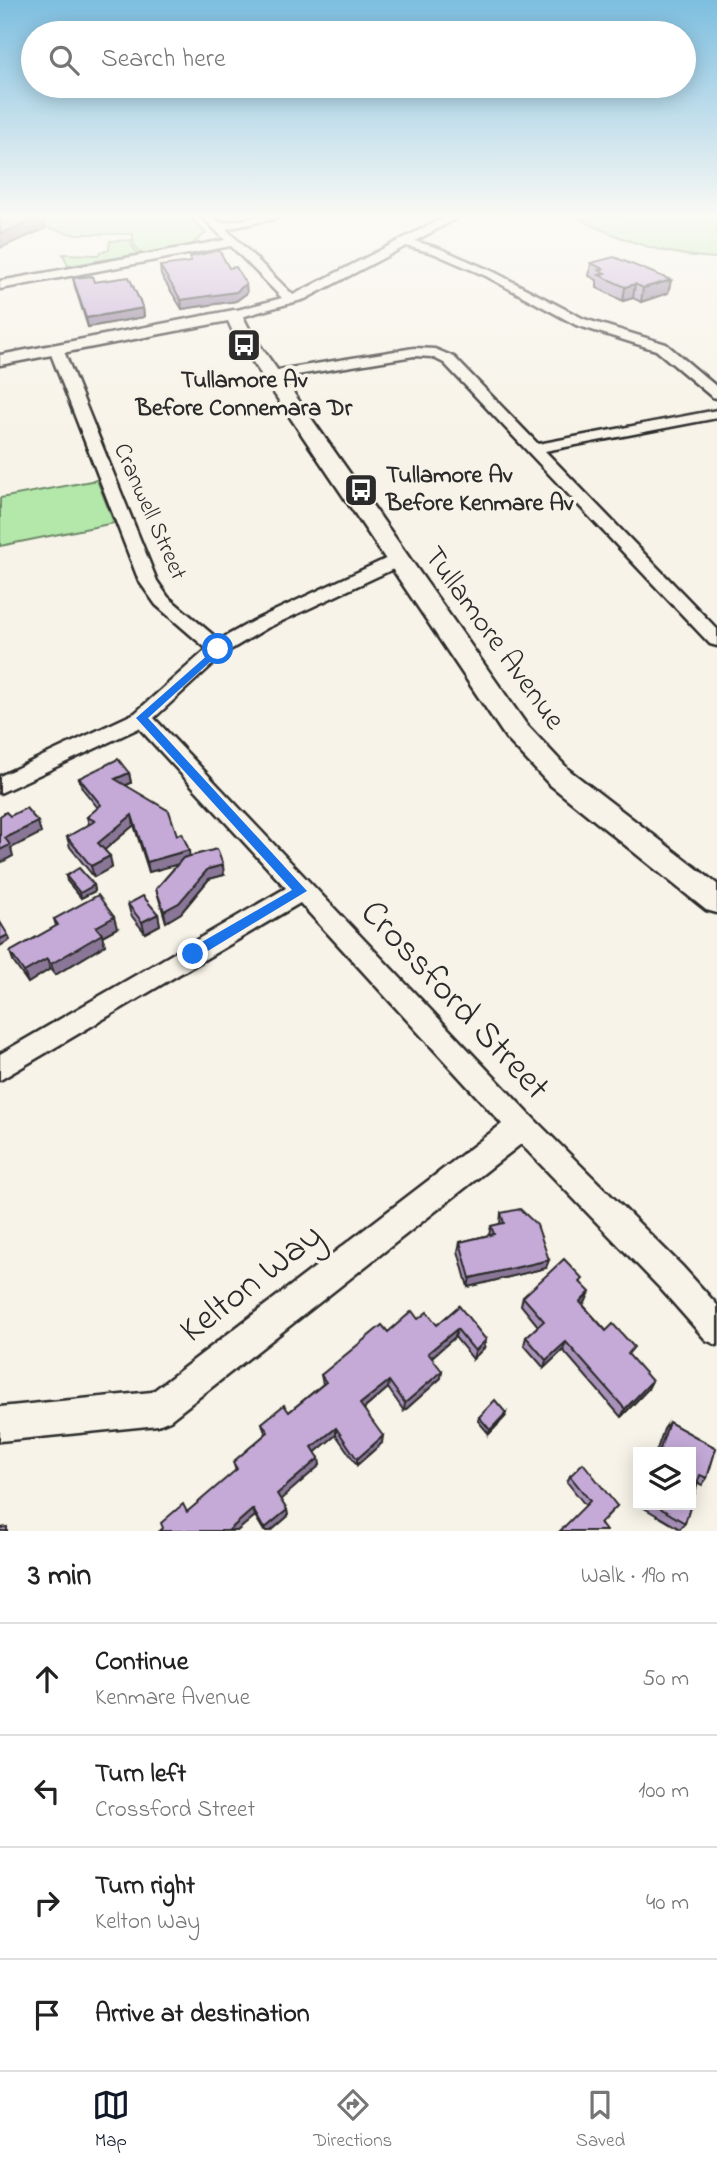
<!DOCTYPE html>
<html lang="en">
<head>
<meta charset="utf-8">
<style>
	:root { --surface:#fff; --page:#f2f2f2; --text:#222; --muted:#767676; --line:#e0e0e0; --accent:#111827 }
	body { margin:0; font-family:"Indie Flower",sans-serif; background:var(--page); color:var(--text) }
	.controls { position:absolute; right:21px; bottom:21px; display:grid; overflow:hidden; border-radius:0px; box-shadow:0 4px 18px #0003 }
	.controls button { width:63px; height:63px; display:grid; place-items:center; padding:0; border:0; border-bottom:2px solid var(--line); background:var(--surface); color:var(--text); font:35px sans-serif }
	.stop { position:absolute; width:21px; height:21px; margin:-16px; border:5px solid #1a73e8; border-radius:50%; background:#fff }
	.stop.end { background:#1a73e8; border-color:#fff; box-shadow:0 2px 7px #0008 }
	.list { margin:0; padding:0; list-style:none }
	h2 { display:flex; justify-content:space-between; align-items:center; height:91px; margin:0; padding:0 28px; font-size:30px }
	h2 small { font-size:23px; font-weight:400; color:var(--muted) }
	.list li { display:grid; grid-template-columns:46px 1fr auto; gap:21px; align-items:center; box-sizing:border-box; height:112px; padding:0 28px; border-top:2px solid var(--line) }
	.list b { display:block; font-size:26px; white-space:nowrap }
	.list p { margin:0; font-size:23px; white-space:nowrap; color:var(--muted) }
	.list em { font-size:23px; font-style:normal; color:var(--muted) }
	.icon { flex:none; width:38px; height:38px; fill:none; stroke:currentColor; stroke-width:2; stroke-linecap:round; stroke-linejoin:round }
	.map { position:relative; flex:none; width:717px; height:1531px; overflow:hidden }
	.search { position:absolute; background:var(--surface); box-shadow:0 4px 18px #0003; left:21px; right:21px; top:21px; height:77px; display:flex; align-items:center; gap:18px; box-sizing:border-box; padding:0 24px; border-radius:38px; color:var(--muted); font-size:26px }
	.sheet { height:539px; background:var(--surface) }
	nav { display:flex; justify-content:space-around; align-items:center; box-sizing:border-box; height:98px; border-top:2px solid var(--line); background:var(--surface); font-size:19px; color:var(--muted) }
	nav a { display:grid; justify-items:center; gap:4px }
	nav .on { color:var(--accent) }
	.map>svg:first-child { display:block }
	.green { fill:#b3e8aa; stroke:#6f8a6a; stroke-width:2 }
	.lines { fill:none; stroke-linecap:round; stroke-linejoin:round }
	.street-casing { stroke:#2b2b2b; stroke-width:5 }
	.secondary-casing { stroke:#2b2b2b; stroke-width:5 }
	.street { fill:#f7f3e8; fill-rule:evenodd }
	.secondary { fill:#f7f3e8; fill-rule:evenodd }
	.wall { fill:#a992ba; stroke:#2b2b2b; stroke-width:2 }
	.shaded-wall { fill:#8a7797; stroke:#2b2b2b; stroke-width:2 }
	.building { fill:#c5aad8; stroke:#2b2b2b; stroke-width:2 }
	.route { fill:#1a73e8 }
	.labels { text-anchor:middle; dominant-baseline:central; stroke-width:7; stroke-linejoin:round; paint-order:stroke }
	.far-poi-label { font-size:24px; font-weight:bold; fill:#2b2b2b; stroke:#f7f3e8 }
	.far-street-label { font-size:24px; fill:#2b2b2b; stroke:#f7f3e8 }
	.street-label { font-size:30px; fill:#2b2b2b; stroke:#f7f3e8 }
	.near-street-label { font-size:37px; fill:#2b2b2b; stroke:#f7f3e8 }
</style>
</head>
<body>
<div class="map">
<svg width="717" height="1531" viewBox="0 0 717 1531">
	<rect width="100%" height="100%" fill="#f7f3e8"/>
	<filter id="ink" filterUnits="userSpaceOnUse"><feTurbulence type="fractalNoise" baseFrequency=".0143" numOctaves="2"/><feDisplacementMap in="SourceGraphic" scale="14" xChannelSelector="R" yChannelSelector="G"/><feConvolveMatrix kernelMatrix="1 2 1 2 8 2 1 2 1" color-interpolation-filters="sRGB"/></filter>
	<g filter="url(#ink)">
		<g class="green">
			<polygon points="25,217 189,217 206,233 190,246 142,254 134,245 133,234 71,234 23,220"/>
			<path d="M576 217H717V258C666 256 621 241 576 217Z"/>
			<polygon points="132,240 131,245 138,254 68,266 63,254 99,255 100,252 109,250 110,241"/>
			<polygon points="97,480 114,523 0,546 0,498"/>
		</g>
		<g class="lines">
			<g class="street-casing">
				<g id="street">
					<polygon points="203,217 214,217 221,223 256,217 282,217 226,229 293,295 445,217 459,217 415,241 441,249 494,272 584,319 666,344 717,387 717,398 712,397 656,350 576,325 486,276 433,253 406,246 305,299 234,319 228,315 230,312 282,298 231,246 0,289 0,281 225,240"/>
					<polygon points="56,345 63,349 157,581 168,597 219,640 255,620 392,556 398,555 407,560 404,564 267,628 225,653 154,718 532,1117 682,1266 717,1305 717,1345 706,1340 660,1288 521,1144 170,1420 158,1425 0,1441 0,1407 152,1392 502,1124 300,903 0,1080 0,1054 286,888 139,728 0,793 0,776 135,713 207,649 156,605 139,581 49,349"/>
					<polygon points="414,348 435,349 454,357 538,444 717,410 717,418 545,451 717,629 717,646 710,644 444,363 432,357 414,356 272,379 265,375 272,371"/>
				</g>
			</g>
			<g class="secondary-casing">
				<polygon id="secondary" points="234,310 240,311 252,334 526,724 569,770 717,884 717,913 706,910 549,784 506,738 234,334 228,321 0,365 0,355"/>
			</g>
			<use href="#street" class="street"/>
			<use href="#secondary" class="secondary"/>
		</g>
		<g class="wall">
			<polygon points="591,263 671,280 668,293 641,302 633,298 623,301 597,288 597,280 589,276"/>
			<polygon points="160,266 229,268 247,293 236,301 182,309 161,275"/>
			<polygon points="73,278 94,282 143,308 144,317 88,327 75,287"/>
			<polygon points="129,773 131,783 125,786 177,835 189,850 189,856 224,875 209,879 181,913 166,922 156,889 178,864 149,872 134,825 104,850 112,867 94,877 70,847 67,837 89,825 87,817 98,808 82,788 79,778"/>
			<polygon points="66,876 94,885 95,891 81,898 67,881"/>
			<polygon points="128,904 158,914 160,925 145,933 131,915"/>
			<polygon points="54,919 117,928 102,936 105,945 55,975 50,969 28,983 14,963 10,952 56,926"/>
			<polygon points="501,1213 546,1268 468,1287 458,1251 460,1242 489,1235 491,1226 500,1224"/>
			<polygon points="581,1283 586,1301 583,1305 629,1356 648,1389 621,1417 563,1350 544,1368 524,1345 526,1337 538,1326 521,1305 523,1297"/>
			<polygon points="459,1306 486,1340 484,1348 473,1359 455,1337 432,1357 441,1378 404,1411 388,1388 364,1409 382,1443 357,1465 336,1435 315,1452 320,1465 280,1499 287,1510 288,1516 271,1531 264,1531 255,1516 237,1531 160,1531 187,1512 236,1471 233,1462 266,1434 264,1430 262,1423 289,1412 323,1384 321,1375 388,1332 418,1319 437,1325"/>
			<polygon points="479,1417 505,1417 489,1434 478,1421"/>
			<polygon points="669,1422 716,1448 707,1478 702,1485 698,1483 685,1523 680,1529 639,1505 691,1505 691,1452 656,1452 664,1429"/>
			<polygon points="570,1476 617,1506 600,1524 567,1482"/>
		</g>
		<g class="shaded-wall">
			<polygon points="41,217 43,217 45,229 0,248 0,234"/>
			<polygon points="671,280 668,293 641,302 643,288"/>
			<polygon points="246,284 247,293 236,301 182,309 181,300"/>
			<polygon points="635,284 633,298 623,301 625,287"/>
			<polygon points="143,308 144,317 88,327 86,318"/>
			<polygon points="129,773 131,783 117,789 115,779"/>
			<polygon points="132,815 134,825 101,853 98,843"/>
			<polygon points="38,822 41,833 11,848 13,856 0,863 0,850 5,838"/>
			<polygon points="189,850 190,861 149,872 147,862"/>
			<polygon points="110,856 112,867 94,877 91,866"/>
			<polygon points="223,865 224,875 209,879 181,913 166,922 164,911 208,869"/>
			<polygon points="94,885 95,891 81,898 80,893"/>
			<polygon points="158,914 160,925 145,933 142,922"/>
			<polygon points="114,917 117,928 102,936 105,945 55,975 51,964 96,927"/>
			<polygon points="8,935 10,940 0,946 0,939"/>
			<polygon points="47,959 50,969 28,983 24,972"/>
			<polygon points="549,1260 546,1268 468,1287 470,1278"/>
			<polygon points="590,1292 586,1301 577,1310 580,1302"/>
			<polygon points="457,1329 455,1337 427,1361 428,1353"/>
			<polygon points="486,1340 484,1348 473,1359 475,1351"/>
			<polygon points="566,1342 563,1350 544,1368 546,1360"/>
			<polygon points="442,1371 441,1378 404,1411 405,1403"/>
			<polygon points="389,1381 388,1388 360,1412 360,1404"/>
			<polygon points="652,1381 648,1389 621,1417 625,1409"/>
			<polygon points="506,1413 505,1417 489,1434 490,1430"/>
			<polygon points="336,1428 336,1435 313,1454 312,1447"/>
			<polygon points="383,1436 382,1443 357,1465 357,1459"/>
			<polygon points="319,1458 320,1465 279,1501 277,1494"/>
			<polygon points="253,1509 255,1516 237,1531 228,1531"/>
			<polygon points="287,1510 288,1516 271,1531 265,1531 264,1529"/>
		</g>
		<g class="building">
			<polygon points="0,217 41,217 0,234"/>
			<polygon points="219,250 229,268 236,267 246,284 236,292 181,300 160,266 191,262 190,257"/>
			<polygon points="614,257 671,280 643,288 635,284 625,287 599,275 605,273 599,270 603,269 591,263"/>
			<polygon points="92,276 94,282 129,277 143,308 86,318 73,278"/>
			<polygon points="118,759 129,773 115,779 169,811 177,835 182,833 189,850 147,862 132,815 98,843 110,856 91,866 67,837 95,821 87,817 101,805 79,778"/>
			<polygon points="26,808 38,822 5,838 10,845 0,850 0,816 6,812 10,816"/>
			<polygon points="217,849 223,865 208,869 179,903 164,911 156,889 183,858"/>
			<polygon points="79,868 94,885 80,893 66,876"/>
			<polygon points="98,895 114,917 96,927 102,934 51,964 47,959 24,972 10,952 58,925 54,919"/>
			<polygon points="143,896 158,914 142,922 128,904"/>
			<polygon points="0,922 8,935 0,939"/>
			<polygon points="520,1209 537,1225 549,1260 470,1278 460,1242 494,1234 491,1226 504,1223 501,1213"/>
			<polygon points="564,1259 583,1279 580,1282 590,1292 580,1302 606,1331 613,1324 634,1347 628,1354 652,1381 625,1409 566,1342 546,1360 526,1337 544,1321 523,1297"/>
			<polygon points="459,1306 486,1340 475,1351 457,1329 428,1353 442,1371 405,1403 389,1381 360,1404 383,1436 357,1459 336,1428 312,1447 319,1458 277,1494 287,1510 264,1529 253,1509 228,1531 160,1531 163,1528 161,1523 183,1504 187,1512 237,1469 233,1462 268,1432 262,1423 284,1405 289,1412 326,1382 321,1375 382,1325 388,1332 412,1311 418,1319 427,1312 437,1325"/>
			<polygon points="495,1400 506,1413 490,1430 479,1417"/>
			<polygon points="669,1422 716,1448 707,1478 700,1475 685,1523 655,1505 691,1505 691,1452 659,1452"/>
			<polygon points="583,1463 617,1506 600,1523 606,1531 560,1531 590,1501 570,1476"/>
			<polygon points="7,1527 7,1531 0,1531 0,1528"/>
		</g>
	</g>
	<linearGradient id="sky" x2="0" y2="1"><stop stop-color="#7dbee0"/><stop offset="0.5" stop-color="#fbfaf5"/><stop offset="1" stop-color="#fbfaf5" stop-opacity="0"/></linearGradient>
	<rect width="717" height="432" fill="url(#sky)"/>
	<polygon class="route" points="218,646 221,647 221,652 148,718 307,891 193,960 188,958 188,950 292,890 136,718"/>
	<defs>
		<g id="bus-square" transform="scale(1.75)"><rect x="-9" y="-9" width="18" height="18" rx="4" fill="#2b2b2b" stroke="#f7f3e8"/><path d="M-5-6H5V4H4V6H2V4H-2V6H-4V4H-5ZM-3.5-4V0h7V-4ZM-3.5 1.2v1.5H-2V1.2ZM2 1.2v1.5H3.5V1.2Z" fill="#fff"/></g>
	</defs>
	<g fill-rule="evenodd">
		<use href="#bus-square" x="244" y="345"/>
		<use href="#bus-square" x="361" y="490"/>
	</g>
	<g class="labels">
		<g class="far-poi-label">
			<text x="244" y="381">Tullamore Av<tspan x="244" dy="28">Before Connemara Dr</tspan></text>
			<text x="386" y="476" text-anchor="start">Tullamore Av<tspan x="386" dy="28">Before Kenmare Av</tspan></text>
		</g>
		<g class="far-street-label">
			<text transform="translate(149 512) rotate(66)">Cranwell Street</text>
		</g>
		<g class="street-label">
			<text transform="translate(493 639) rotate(54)">Tullamore Avenue</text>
		</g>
		<g class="near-street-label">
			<text transform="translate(454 1001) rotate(47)">Crossford Street</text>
			<text transform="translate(252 1284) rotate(-38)">Kelton Way</text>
		</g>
	</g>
</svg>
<div class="controls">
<button><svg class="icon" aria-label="layers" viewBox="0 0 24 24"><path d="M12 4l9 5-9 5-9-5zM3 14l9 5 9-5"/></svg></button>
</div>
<div class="stop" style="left:218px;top:649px"></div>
<div class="stop end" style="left:193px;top:954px"></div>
<div class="search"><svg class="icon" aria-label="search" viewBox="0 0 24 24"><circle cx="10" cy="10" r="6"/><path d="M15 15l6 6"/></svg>Search here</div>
</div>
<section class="sheet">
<h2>3 min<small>Walk · 190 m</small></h2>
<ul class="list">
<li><svg class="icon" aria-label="ahead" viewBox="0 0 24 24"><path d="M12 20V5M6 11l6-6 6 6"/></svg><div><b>Continue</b><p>Kenmare Avenue</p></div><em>50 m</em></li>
<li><svg class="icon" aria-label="left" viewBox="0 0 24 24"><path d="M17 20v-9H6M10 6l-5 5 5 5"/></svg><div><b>Turn left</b><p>Crossford Street</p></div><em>100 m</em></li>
<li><svg class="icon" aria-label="right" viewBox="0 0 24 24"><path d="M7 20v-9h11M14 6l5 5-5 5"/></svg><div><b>Turn right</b><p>Kelton Way</p></div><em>40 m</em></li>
<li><svg class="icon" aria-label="arrive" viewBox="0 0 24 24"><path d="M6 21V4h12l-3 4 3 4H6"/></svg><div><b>Arrive at destination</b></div></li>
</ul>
</section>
<nav>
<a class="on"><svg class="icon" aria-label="map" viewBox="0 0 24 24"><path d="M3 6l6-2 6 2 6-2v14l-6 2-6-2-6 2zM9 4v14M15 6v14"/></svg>Map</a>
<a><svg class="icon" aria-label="directions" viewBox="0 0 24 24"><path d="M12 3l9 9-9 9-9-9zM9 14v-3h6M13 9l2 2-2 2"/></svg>Directions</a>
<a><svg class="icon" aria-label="saved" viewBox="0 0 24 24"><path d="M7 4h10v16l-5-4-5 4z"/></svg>Saved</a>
</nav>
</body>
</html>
